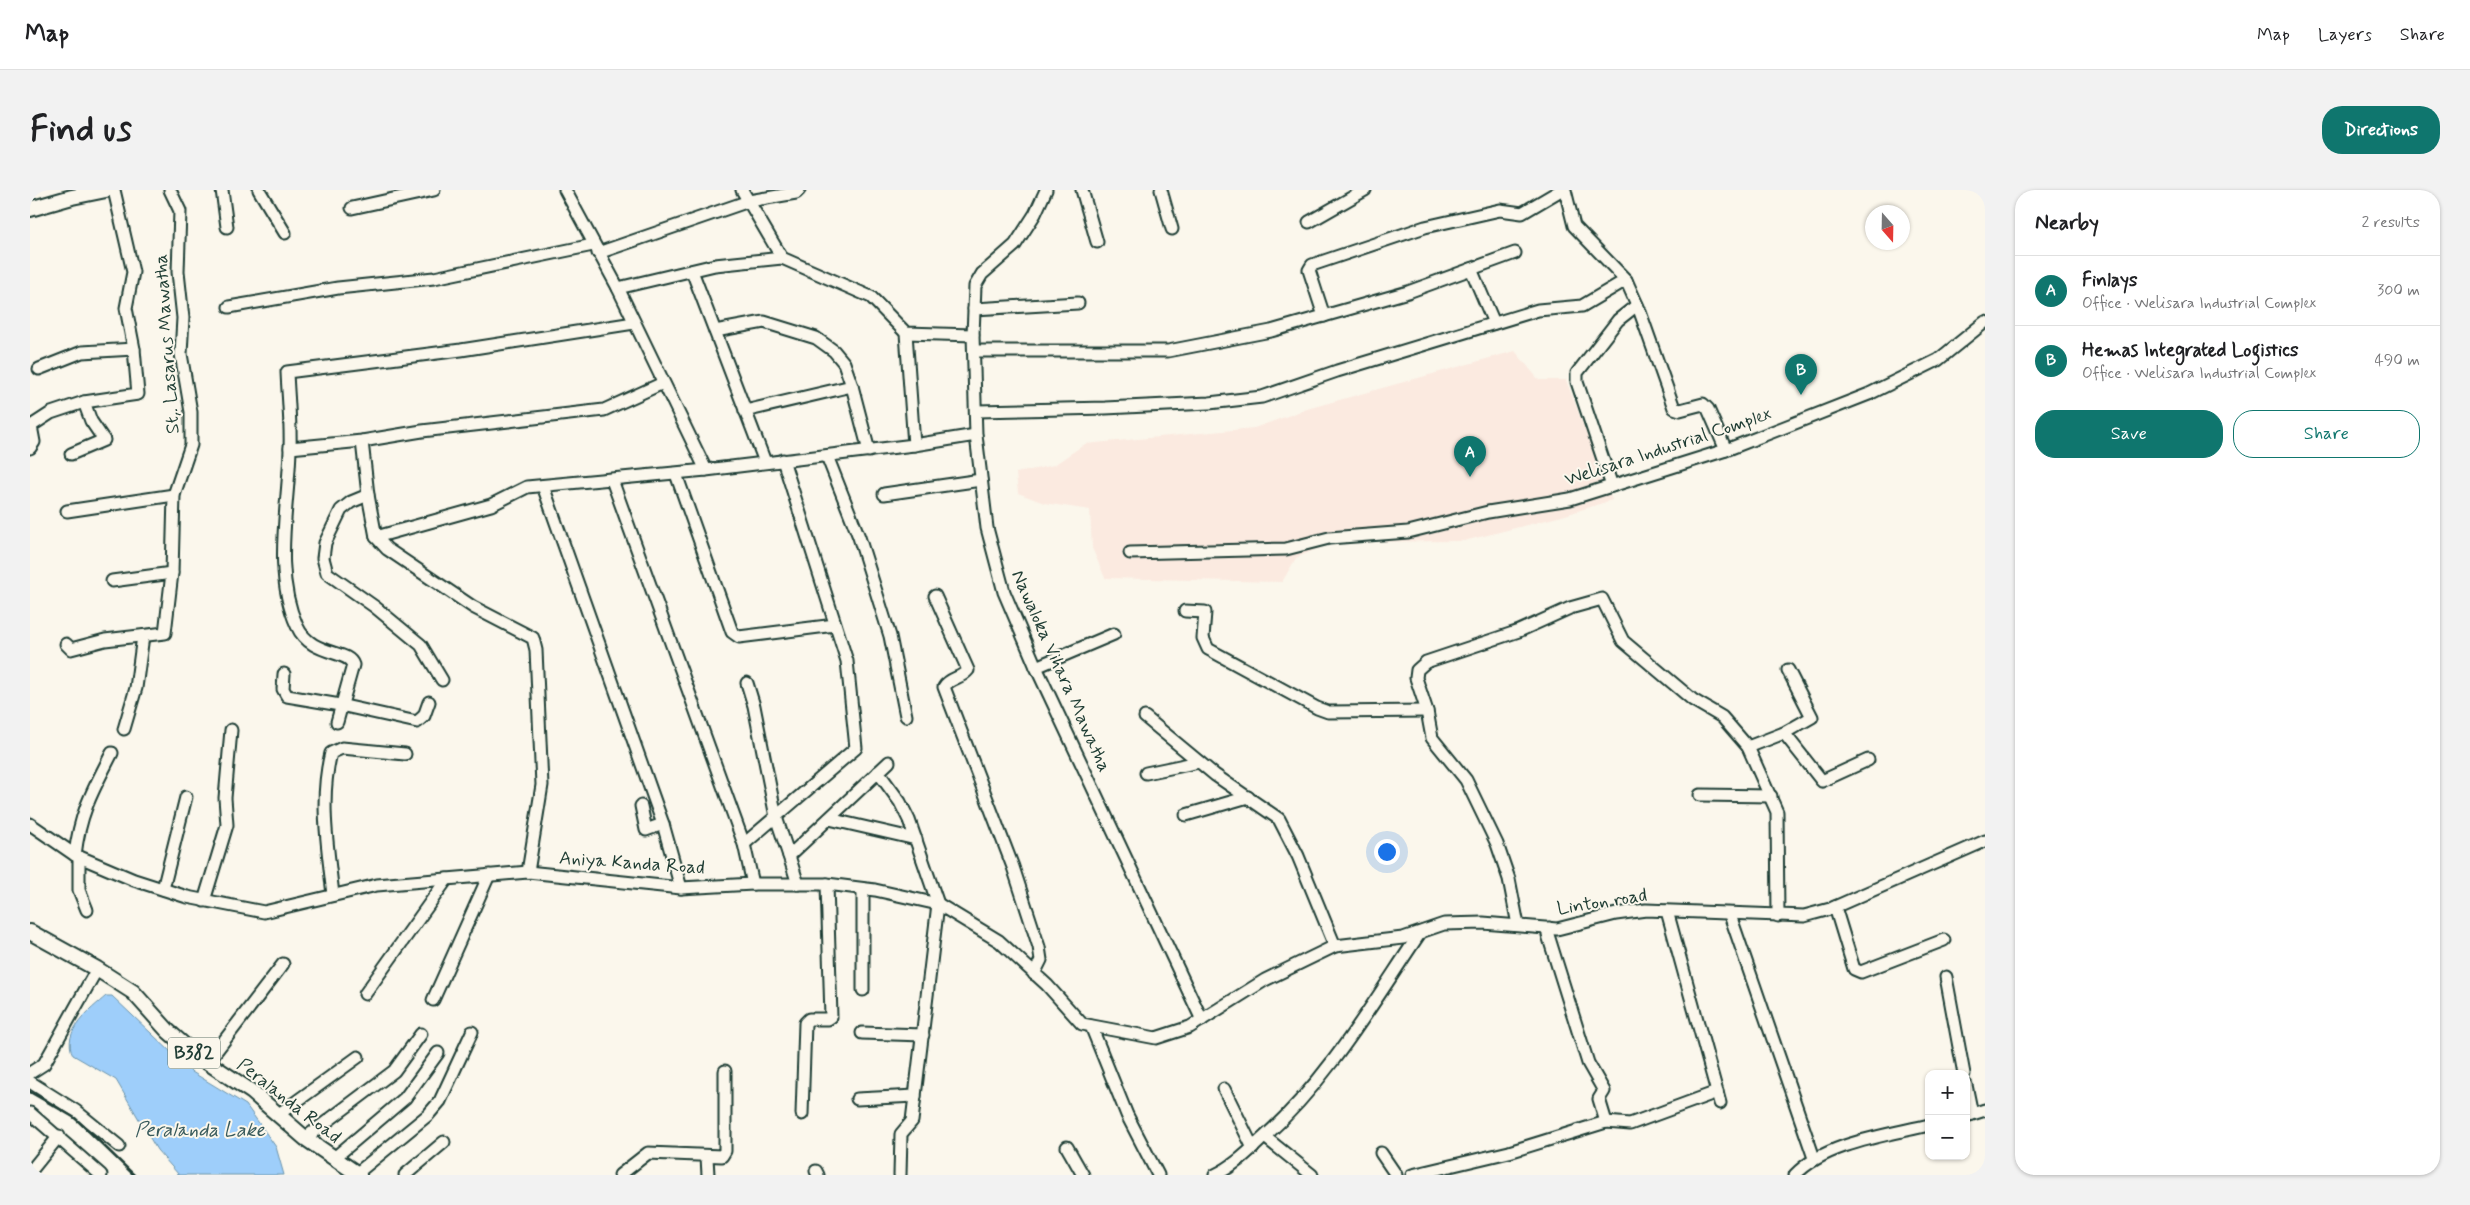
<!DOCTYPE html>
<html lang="en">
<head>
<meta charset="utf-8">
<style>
	:root { --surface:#fff; --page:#f2f2f2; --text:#202124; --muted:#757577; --line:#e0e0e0; --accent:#0f766e }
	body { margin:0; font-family:Mynerve,sans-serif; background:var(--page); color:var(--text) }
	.controls { position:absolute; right:15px; bottom:15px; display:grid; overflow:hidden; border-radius:10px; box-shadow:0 1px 4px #0004 }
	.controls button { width:45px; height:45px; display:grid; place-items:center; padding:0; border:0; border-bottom:1px solid var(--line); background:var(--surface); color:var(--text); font:25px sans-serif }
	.compass { position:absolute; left:1835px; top:15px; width:45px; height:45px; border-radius:50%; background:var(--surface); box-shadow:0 1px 4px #0004; rotate:160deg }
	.you { position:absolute; left:1356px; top:661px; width:18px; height:18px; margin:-12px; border:4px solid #fff; border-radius:50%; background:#1a73e8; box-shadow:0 0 0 8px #1a73e833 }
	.badge { display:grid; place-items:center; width:32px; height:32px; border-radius:50%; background:var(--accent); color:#fff; font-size:16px; font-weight:700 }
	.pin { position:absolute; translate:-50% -41px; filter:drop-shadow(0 1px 2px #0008) }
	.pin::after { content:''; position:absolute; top:26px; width:18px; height:15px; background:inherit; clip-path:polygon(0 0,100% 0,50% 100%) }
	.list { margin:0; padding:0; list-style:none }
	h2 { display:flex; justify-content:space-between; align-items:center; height:65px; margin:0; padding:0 20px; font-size:21px }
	h2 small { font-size:16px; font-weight:400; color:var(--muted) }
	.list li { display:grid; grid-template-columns:32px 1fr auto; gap:15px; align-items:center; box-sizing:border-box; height:70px; padding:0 20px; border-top:1px solid var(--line) }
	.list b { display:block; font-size:19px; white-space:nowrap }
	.list p { margin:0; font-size:16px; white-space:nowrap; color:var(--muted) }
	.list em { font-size:16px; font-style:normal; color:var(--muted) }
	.actions { display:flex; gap:10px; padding:15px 20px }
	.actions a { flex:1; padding:11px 0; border:1px solid var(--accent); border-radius:20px; text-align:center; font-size:18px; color:var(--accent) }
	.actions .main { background:var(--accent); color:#fff }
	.map { position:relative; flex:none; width:1955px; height:985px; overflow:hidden; border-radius:20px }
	header { display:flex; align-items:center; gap:30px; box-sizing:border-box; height:70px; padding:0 25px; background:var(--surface); border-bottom:1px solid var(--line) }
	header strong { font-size:24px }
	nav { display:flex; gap:28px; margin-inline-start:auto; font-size:18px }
	.intro { display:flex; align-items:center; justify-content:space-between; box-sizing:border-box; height:120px; padding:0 30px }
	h1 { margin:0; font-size:35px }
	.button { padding:12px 22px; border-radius:20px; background:var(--accent); color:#fff; font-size:18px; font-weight:700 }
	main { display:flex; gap:30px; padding:0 30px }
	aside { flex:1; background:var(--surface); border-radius:20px; box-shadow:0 1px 4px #0004 }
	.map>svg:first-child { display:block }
	.built { fill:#fbeae0 }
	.water { fill:#9ecefa; stroke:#6b94ab }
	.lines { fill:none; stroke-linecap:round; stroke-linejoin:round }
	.minor-casing { stroke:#1f3d34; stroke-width:15 }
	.major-casing { stroke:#1f3d34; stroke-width:18 }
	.minor { stroke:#fbf7ec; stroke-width:11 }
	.major { stroke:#fbf7ec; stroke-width:14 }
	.rail { stroke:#1f3d34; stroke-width:2.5 }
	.labels { text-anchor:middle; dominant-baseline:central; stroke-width:4; stroke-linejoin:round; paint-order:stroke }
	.shield { fill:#fbf7ec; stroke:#61756b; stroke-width:1 }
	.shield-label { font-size:18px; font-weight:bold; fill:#1f3d34 }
	.street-label { font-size:19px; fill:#1f3d34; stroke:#fbf7ec }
	.water-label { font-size:20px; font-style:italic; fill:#385a5c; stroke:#fbf7ec }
</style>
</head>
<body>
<header>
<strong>Map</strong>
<nav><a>Map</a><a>Layers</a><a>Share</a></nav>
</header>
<div class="intro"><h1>Find us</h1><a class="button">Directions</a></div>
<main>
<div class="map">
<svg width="1955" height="985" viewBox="0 0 1955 985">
	<rect width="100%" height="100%" fill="#fbf7ec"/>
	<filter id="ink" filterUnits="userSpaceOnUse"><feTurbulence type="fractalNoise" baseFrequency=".02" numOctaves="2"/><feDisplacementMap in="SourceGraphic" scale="10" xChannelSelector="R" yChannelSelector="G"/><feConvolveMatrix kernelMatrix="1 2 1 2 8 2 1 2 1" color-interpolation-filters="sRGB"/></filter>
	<g filter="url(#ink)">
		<polygon class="built" points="1485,161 1509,190 1536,190 1582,310 1532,326 1434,351 1303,352 1266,368 1252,392 1075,388 1062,358 1060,320 1014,313 988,303 986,283 1024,275 1055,254 1224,238 1277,219"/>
		<path class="water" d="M76 806H82L162 882 216 915 246 957 254 985H149L127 960 86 890 43 865C31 841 60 820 76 806Z"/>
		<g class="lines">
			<g class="minor-casing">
				<g id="minor">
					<polyline points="192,0 197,37"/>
					<polyline points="229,0 255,43"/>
					<polyline points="535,0 588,98 676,280 884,255 946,245"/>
					<polyline points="712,0 752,68 841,107 876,143 943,145"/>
					<polyline points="1016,0 1005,24 985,55 952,84 945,96 943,145 946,245 957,338 974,402 1006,477 1172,830"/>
					<polyline points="1052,0 1067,52"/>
					<polyline points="1131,0 1142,39"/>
					<polyline points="1535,0 1544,36 1596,90 1609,119 1644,218 1650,220 1673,214 1678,219 1696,260"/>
					<polyline points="322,18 404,0"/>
					<polyline points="1279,32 1335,0"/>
					<polyline points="568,63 719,11 766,3 769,0"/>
					<polyline points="1441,79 1464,133"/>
					<polyline points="662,81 735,272"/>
					<polyline points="588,98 685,75 752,68"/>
					<polyline points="199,117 308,98 404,88 563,55"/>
					<polyline points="944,119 1048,113"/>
					<polyline points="1294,126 1279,80 1282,75 1395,37 1470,20 1492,23 1531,0"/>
					<polyline points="685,141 734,132 786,148 804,161 814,173 822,196 839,261"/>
					<polyline points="876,143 884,255"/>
					<polyline points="944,161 1138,161 1241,141 1378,102 1485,63"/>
					<polyline points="9,179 52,162 104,159"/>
					<polyline points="715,221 822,196"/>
					<polyline points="946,221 1075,218 1179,213 1232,207 1307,181 1508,120 1552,116 1596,90"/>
					<polyline points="332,251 338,305 346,347 357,359 443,417 503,448 506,460 512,595 498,682"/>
					<polyline points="0,258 4,252 1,236 21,223 54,212 108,204 104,159 96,118 103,82 84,0"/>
					<polyline points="260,258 332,251 392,241 574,220 633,193"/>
					<polyline points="41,264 74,250 61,231 54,212"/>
					<polyline points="797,266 829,347 860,446 876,526"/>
					<polyline points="646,284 702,442 709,447 805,435"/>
					<polyline points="582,290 714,654 723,694"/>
					<polyline points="513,296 633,634 651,698"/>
					<polyline points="1582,296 1547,192 1547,183 1588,130 1607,115"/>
					<polyline points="854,304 951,290"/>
					<polyline points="338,305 321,312 311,320 295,353 293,368 297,383 345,417 391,455 412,490"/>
					<polyline points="37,321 144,305"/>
					<polyline points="346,347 461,315 497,297 676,280"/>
					<polyline points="1100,363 1256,359 1299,348 1378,342 1458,322 1540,309 1696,260 1839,204 1908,170 1955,132"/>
					<polyline points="82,391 142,383"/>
					<path d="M905 406 938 480C931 489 920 487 914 497L983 677 1009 757 1011 770 1004 784"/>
					<polyline points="1155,421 1175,422 1173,448 1178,459 1287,518 1298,522 1397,521"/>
					<polyline points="36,454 41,459 75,450 135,443 142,383 144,305 161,255 161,222 151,164 153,128 148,82 150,21 140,0"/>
					<polyline points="1006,477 1084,444"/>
					<polyline points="254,484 253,499 257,506 310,515 387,532 394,526 399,512"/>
					<polyline points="717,493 724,516 746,627 759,666"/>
					<polyline points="1115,527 1185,585 1249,629 1268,666 1305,756"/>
					<path d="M307 532 323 475C318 459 281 467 267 436 242 381 259 316 260 258 261 233 258 207 257 182L431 160 604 133"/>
					<polyline points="94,539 106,498 113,446"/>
					<polyline points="1754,543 1792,591 1838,570"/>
					<polyline points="1718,557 1754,543 1782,527 1758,480"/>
					<polyline points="848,582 870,612 879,630 908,714 882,931 871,944 870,985"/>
					<polyline points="1116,583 1169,572"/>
					<polyline points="1670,605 1741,606"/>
					<polyline points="611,616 616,640 633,634"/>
					<polyline points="1156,625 1218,607"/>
					<polyline points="799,629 886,649"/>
					<polyline points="0,634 45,665 104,690 157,707 234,722 347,695 498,682 651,698 723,694 797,694 845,700 908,714 969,751 1017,795 1052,834 1126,848 1160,837 1235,790 1305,756 1373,748 1414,734 1453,733 1527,739 1586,724 1616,720 1774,726 1800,719 1955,651"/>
					<polyline points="714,654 826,558 817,471 753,270"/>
					<path d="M45 665C50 622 63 600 82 563"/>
					<polyline points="49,667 49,700 57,720"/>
					<polyline points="768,694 759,666 859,572"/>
					<polyline points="133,699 156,607"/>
					<path d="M303 705C298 658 289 609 301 563L312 558 375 564"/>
					<polyline points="174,711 197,635 195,608 201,540"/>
					<polyline points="1805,717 1824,779 1831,782 1914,750"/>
					<polyline points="1637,721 1690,913"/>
					<polyline points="1700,725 1784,968"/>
					<polyline points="1488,735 1479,689 1467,654 1436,590 1402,548 1397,521 1386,488 1387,480 1396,472 1489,441 1540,418 1572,409 1593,451 1663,510 1692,527 1718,557 1747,622 1748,726"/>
					<polyline points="1519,738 1518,745 1558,873 1574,901 1569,909 1576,932"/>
					<polyline points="1916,787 1934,884"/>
					<polyline points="833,800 833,699"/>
					<polyline points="335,804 417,689"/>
					<polyline points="403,810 459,685"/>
					<polyline points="1061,836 1097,925 1128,985"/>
					<polyline points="832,843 893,845"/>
					<polyline points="177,873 253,774"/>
					<polyline points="0,883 14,874 67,779"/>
					<polyline points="0,892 46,921 89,956"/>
					<polyline points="1936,895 1942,924"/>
					<polyline points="1194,899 1223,958"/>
					<polyline points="827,909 885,906"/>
					<polyline points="0,923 71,985"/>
					<polyline points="249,924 328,867"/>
					<polyline points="772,924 775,833 779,829 798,829 801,827 797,694"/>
					<polyline points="1936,926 1955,920"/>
					<polyline points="1235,947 1282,985"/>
					<polyline points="275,948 364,881 391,844"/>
					<polyline points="1037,957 1053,985"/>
					<polyline points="1351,963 1366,985"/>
					<polyline points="677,967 678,985"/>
					<polyline points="303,969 375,908 408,863"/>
					<polyline points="786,981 788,985"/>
					<polyline points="0,982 29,946"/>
					<polyline points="326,984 398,925 410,911 442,842"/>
					<polyline points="375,985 414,952"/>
					<polyline points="590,985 618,963 692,966 695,961 695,881"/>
					<path d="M1185 985C1204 976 1218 962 1233 948 1298 890 1342 814 1390 743"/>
					<polyline points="1382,985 1479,962 1576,932 1600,934 1687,902"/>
					<path d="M1765 985C1795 953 1858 945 1899 935"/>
				</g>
			</g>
			<g class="major-casing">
				<g id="major">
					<polyline points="0,19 42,7 76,0"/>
					<polyline points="0,742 67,779 103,802 138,841 162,862 222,902 275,948 329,985"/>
				</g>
			</g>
			<use href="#minor" class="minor"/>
			<use href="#major" class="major"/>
			<polyline class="rail" points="0,902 45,928 104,985"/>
		</g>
	</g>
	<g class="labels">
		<rect class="shield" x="138" y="847.5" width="52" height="31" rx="4"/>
		<g class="shield-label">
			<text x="164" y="863">B382</text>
		</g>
		<g class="street-label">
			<text transform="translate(137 154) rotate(-94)">St,. Lasarus Mawatha</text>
			<text transform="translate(1638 257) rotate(-18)">Welisara Industrial Complex</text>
			<text transform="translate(1031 481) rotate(66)">Nawaloka Vihara Mawatha</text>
			<text transform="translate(602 673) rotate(4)">Aniya Kanda Road</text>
			<text transform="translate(1572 712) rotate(-9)">Linton road</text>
			<text transform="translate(259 911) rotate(38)">Peralanda Road</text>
		</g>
		<g class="water-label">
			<text x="170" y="940">Peralanda Lake</text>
		</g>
	</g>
</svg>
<div class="controls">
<button>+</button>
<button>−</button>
</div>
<svg class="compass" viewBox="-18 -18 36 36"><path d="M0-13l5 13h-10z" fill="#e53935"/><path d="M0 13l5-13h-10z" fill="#757577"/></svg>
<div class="you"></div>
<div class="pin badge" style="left:1440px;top:287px">A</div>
<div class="pin badge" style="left:1771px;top:205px">B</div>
</div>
<aside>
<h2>Nearby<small>2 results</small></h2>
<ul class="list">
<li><span class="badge">A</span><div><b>Finlays</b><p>Office · Welisara Industrial Complex</p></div><em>300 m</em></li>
<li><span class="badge">B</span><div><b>Hemas Integrated Logistics</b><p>Office · Welisara Industrial Complex</p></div><em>490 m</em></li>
</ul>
<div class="actions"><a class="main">Save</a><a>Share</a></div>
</aside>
</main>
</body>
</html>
